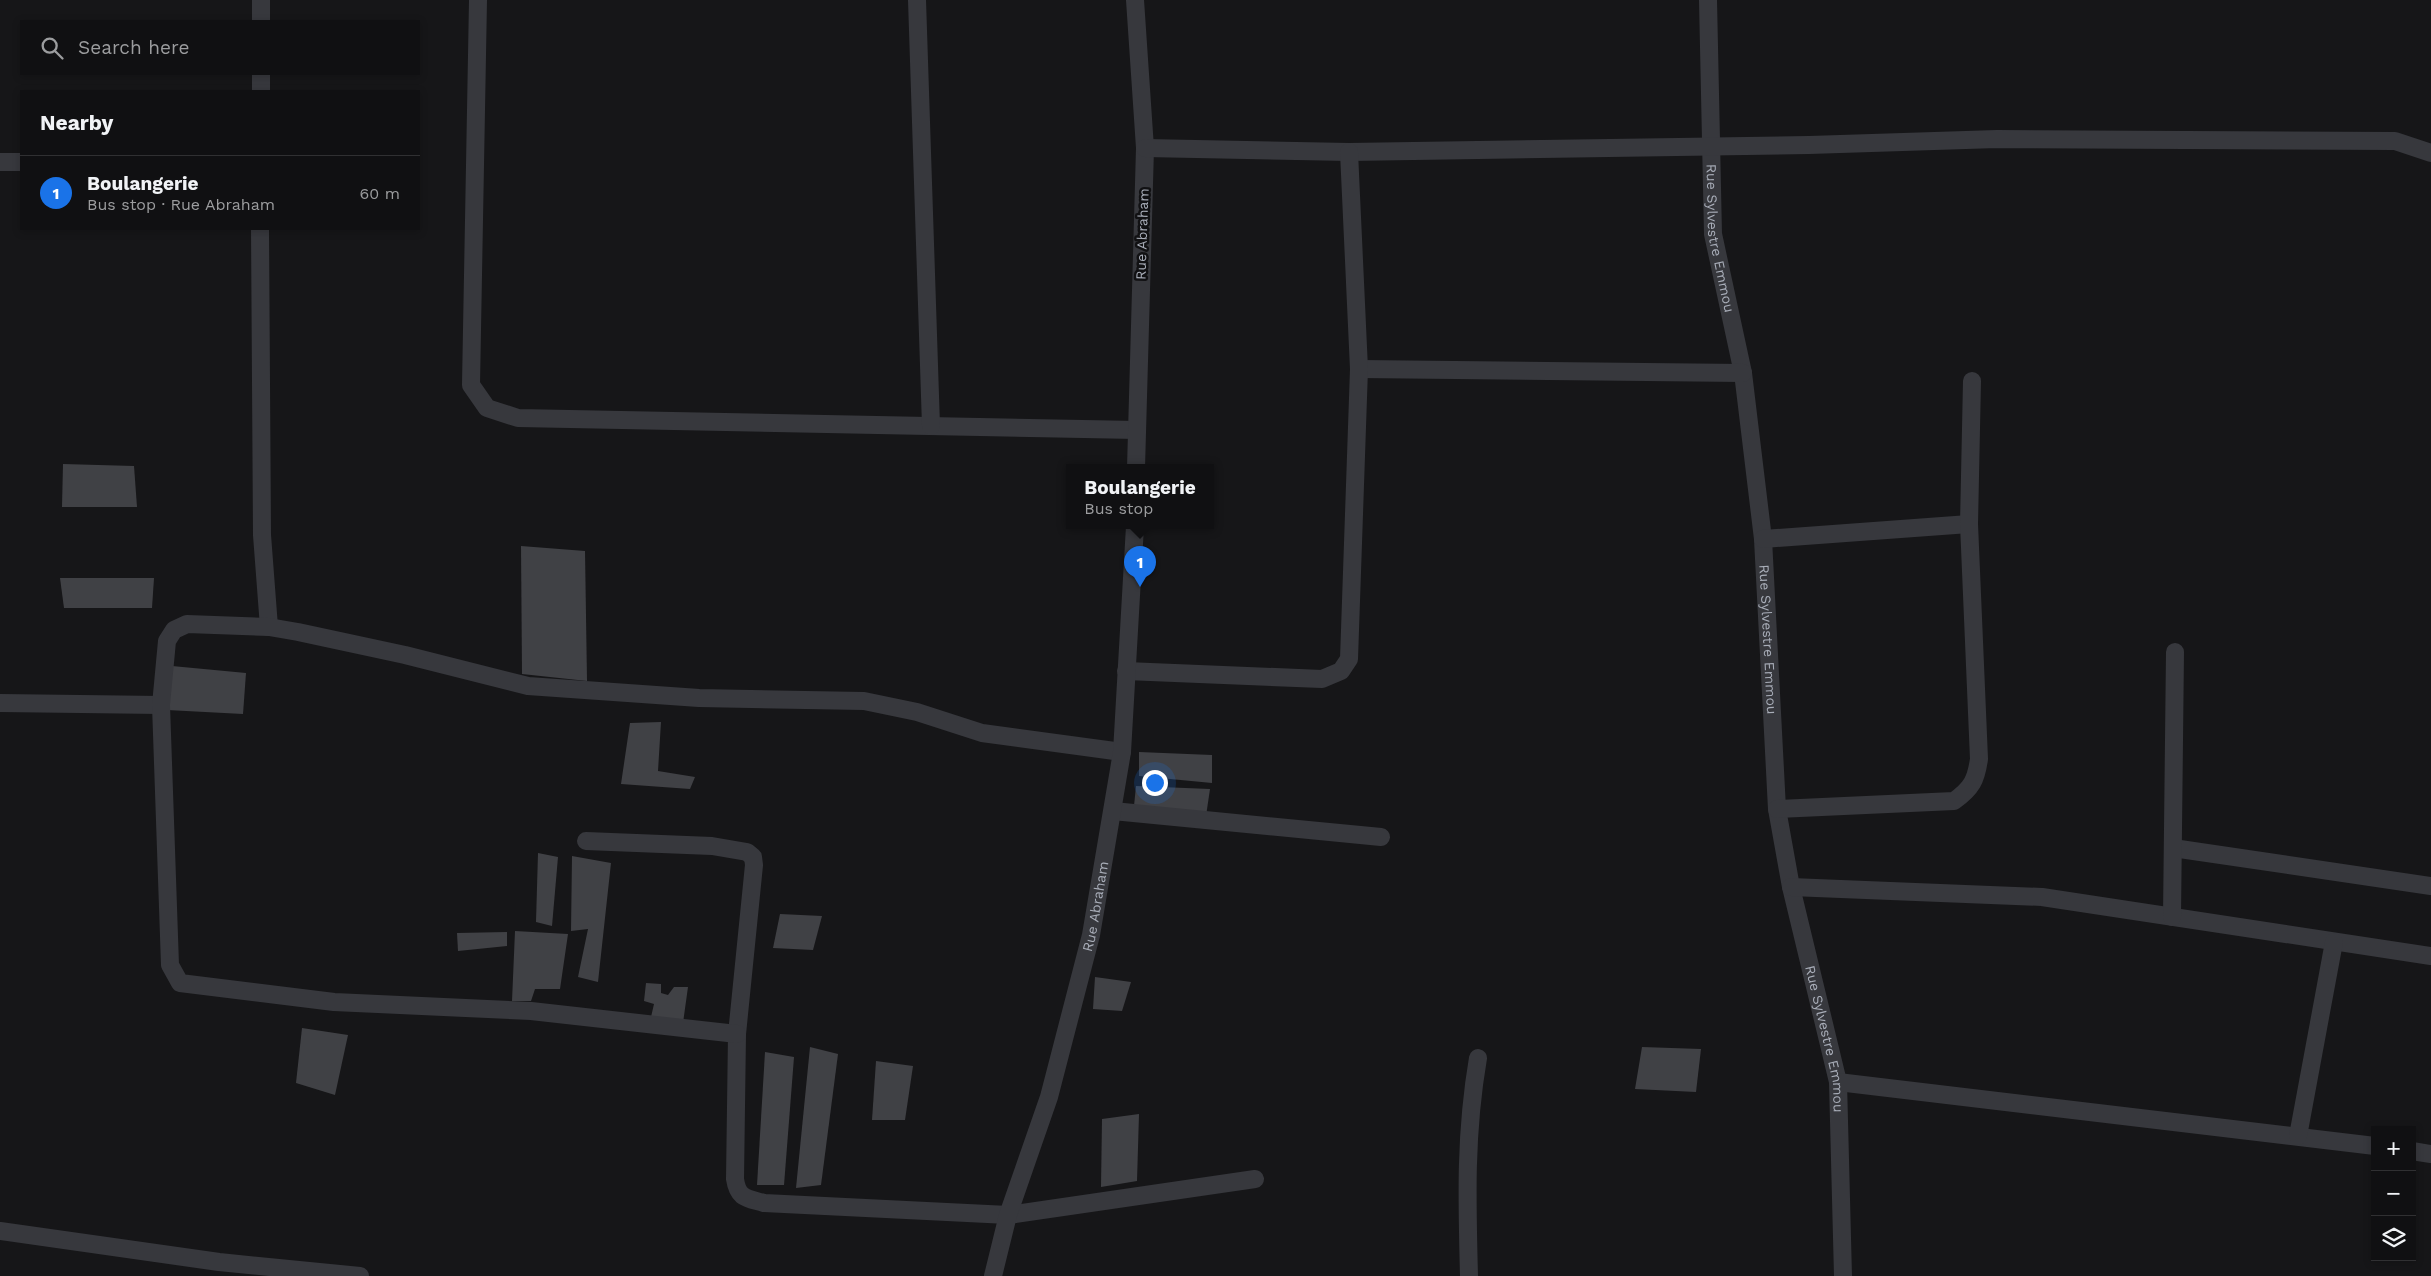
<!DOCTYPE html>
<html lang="en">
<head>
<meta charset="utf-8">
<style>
	:root { --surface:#101012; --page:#19191b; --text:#f1f3f6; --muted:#9c9d9f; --line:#303032; --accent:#1a73e8 }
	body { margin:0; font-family:"Work Sans",sans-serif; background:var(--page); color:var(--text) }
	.controls { position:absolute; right:15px; bottom:15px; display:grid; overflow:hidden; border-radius:0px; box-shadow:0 2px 8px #0003 }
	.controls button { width:45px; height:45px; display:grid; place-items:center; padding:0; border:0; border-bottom:1px solid var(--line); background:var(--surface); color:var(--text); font:25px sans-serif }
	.you { position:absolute; left:1154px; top:782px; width:18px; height:18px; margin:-12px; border:4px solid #fff; border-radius:50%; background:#1a73e8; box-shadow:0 0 0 8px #1a73e833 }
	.badge { display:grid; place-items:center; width:32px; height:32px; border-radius:50%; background:var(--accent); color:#fff; font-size:16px; font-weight:700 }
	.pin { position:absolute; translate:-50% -41px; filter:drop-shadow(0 1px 2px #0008) }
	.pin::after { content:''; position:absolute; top:26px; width:18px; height:15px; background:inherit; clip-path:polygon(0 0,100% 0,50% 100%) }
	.popup { position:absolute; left:1066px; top:464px; width:148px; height:65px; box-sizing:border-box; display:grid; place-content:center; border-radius:0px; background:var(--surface); filter:drop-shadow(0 1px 4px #0005); font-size:16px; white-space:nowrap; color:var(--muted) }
	.popup b { font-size:19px; color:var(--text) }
	.popup::after { content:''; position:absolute; left:50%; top:100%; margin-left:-10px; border:10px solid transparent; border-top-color:var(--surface) }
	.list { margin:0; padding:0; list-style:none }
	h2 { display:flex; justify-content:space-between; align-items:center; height:65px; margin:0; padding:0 20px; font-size:21px }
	h2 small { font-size:16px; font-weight:400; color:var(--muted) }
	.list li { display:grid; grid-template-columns:32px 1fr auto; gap:15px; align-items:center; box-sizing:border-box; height:75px; padding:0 20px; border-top:1px solid var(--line) }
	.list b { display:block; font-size:19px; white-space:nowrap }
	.list p { margin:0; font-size:16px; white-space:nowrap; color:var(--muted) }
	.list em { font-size:16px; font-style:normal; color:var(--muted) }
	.icon { flex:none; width:28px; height:28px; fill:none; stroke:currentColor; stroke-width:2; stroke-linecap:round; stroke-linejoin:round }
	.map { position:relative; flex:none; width:2431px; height:1276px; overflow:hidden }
	.search { position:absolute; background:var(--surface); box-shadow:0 2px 8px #0003; left:20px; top:20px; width:400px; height:55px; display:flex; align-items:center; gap:12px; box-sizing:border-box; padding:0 18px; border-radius:0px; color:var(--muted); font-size:19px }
	.panel { position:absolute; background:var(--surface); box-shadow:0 2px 8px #0003; left:20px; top:90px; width:400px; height:140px; border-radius:0px }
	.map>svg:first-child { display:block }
	.building { fill:#404145 }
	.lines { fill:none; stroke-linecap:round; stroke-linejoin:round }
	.street { stroke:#37383d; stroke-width:18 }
	.labels { text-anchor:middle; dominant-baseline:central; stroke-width:5; stroke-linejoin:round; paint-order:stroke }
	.street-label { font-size:14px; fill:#a8adb8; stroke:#111113 }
</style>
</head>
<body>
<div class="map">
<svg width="2431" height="1276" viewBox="0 0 2431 1276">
	<rect width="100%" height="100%" fill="#161618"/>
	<g class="building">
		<polygon points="63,464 134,466 137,507 62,507"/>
		<polygon points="521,546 585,551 587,681 522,674"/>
		<polygon points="60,578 154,578 152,608 64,608"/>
		<polygon points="172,666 246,673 243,714 167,710"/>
		<polygon points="661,722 658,771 695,777 690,789 621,784 630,723"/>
		<polygon points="1139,752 1212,755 1212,783 1139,776"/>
		<polygon points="1136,786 1210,789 1206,816 1134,806"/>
		<polygon points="538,853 558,857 552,926 536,922"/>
		<polygon points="572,856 611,863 598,982 578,977 588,929 571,931"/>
		<polygon points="780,914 822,916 813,950 773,948"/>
		<polygon points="515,931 568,934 560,989 535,989 531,1001 512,1001"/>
		<polygon points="507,932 507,946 458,951 457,933"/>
		<polygon points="1095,977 1131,982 1122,1011 1093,1009"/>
		<polygon points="646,983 661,984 661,993 668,995 674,987 688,987 683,1023 651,1017 654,1004 644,1001"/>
		<polygon points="302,1028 348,1035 335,1095 296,1083"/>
		<polygon points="810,1047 838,1054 821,1185 796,1188"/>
		<polygon points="1642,1047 1701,1049 1696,1092 1635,1089"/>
		<polygon points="765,1052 794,1057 784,1185 757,1185"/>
		<polygon points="876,1061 913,1066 905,1120 872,1120"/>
		<polygon points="1139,1114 1137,1181 1101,1187 1102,1119"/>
	</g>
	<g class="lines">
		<g class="street">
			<polyline points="478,0 471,385 487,408 518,418 1137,430"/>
			<polyline points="917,0 931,426"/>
			<polyline points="1135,0 1145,148 1136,468"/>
			<path id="s1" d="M1708 0 1713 234 1743 373 1763 539 1777 809 1791 887 1838 1082 1843 1276"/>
			<polyline points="261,21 261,0"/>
			<polyline points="261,91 261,74"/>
			<polyline points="1145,148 1349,152 1809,145 1997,139 2395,141 2431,153"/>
			<polyline points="0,162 21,162"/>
			<polyline points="260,229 262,535 269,627"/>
			<polyline points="1359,369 1743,373"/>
			<polyline points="1763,539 1969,524"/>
			<polyline points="1126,671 1322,679 1341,671 1349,659 1359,369 1349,152"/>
			<polyline points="0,703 161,705"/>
			<path d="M1777 809 1954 801C1972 788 1976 780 1979 759L1969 524 1972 381"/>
			<polyline points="1113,811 1381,837"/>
			<path d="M586 841 712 846 747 852 753 857 754 865 737 1034 735 1179C738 1199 747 1198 764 1203L1008 1215 1255 1179"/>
			<polyline points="2173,848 2431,886"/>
			<polyline points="1791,887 2042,897 2431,956"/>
			<polyline points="2172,917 2175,652"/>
			<polyline points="737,1034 531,1011 334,1002 180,983 170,965 161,705 167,641 174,630 187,624 269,627 298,632 405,655 528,686 699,698 864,701 917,712 982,733 1122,752"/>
			<polyline points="1838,1082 2375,1146"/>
			<polyline points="2298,1136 2334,942"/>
			<polyline points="2412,1151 2431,1154"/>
			<polyline points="0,1231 219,1262 360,1276"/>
			<path id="s2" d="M993 1276 1008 1215 1049 1097 1091 935 1122 752 1135 526"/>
			<path d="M1469 1276C1467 1200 1465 1134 1478 1058"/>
		</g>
	</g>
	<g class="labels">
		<g class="street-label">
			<text transform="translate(1142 234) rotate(-88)">Rue Abraham</text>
			<text stroke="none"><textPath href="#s1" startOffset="239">Rue Sylvestre Emmou</textPath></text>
			<text stroke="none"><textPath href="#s1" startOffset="644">Rue Sylvestre Emmou</textPath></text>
			<text stroke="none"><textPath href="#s2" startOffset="384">Rue Abraham</textPath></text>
			<text stroke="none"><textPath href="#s1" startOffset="1049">Rue Sylvestre Emmou</textPath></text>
		</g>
	</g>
</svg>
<div class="controls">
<button>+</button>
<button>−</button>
<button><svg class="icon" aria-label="layers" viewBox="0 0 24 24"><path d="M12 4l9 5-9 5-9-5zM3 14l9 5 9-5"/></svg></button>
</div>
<div class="you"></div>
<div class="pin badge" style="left:1140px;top:587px">1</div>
<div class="popup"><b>Boulangerie</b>Bus stop</div>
<div class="search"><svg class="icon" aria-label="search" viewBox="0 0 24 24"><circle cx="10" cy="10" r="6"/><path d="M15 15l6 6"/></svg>Search here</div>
<section class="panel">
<h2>Nearby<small></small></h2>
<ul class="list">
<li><span class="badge">1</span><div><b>Boulangerie</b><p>Bus stop · Rue Abraham</p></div><em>60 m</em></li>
</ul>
</section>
</div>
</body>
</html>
